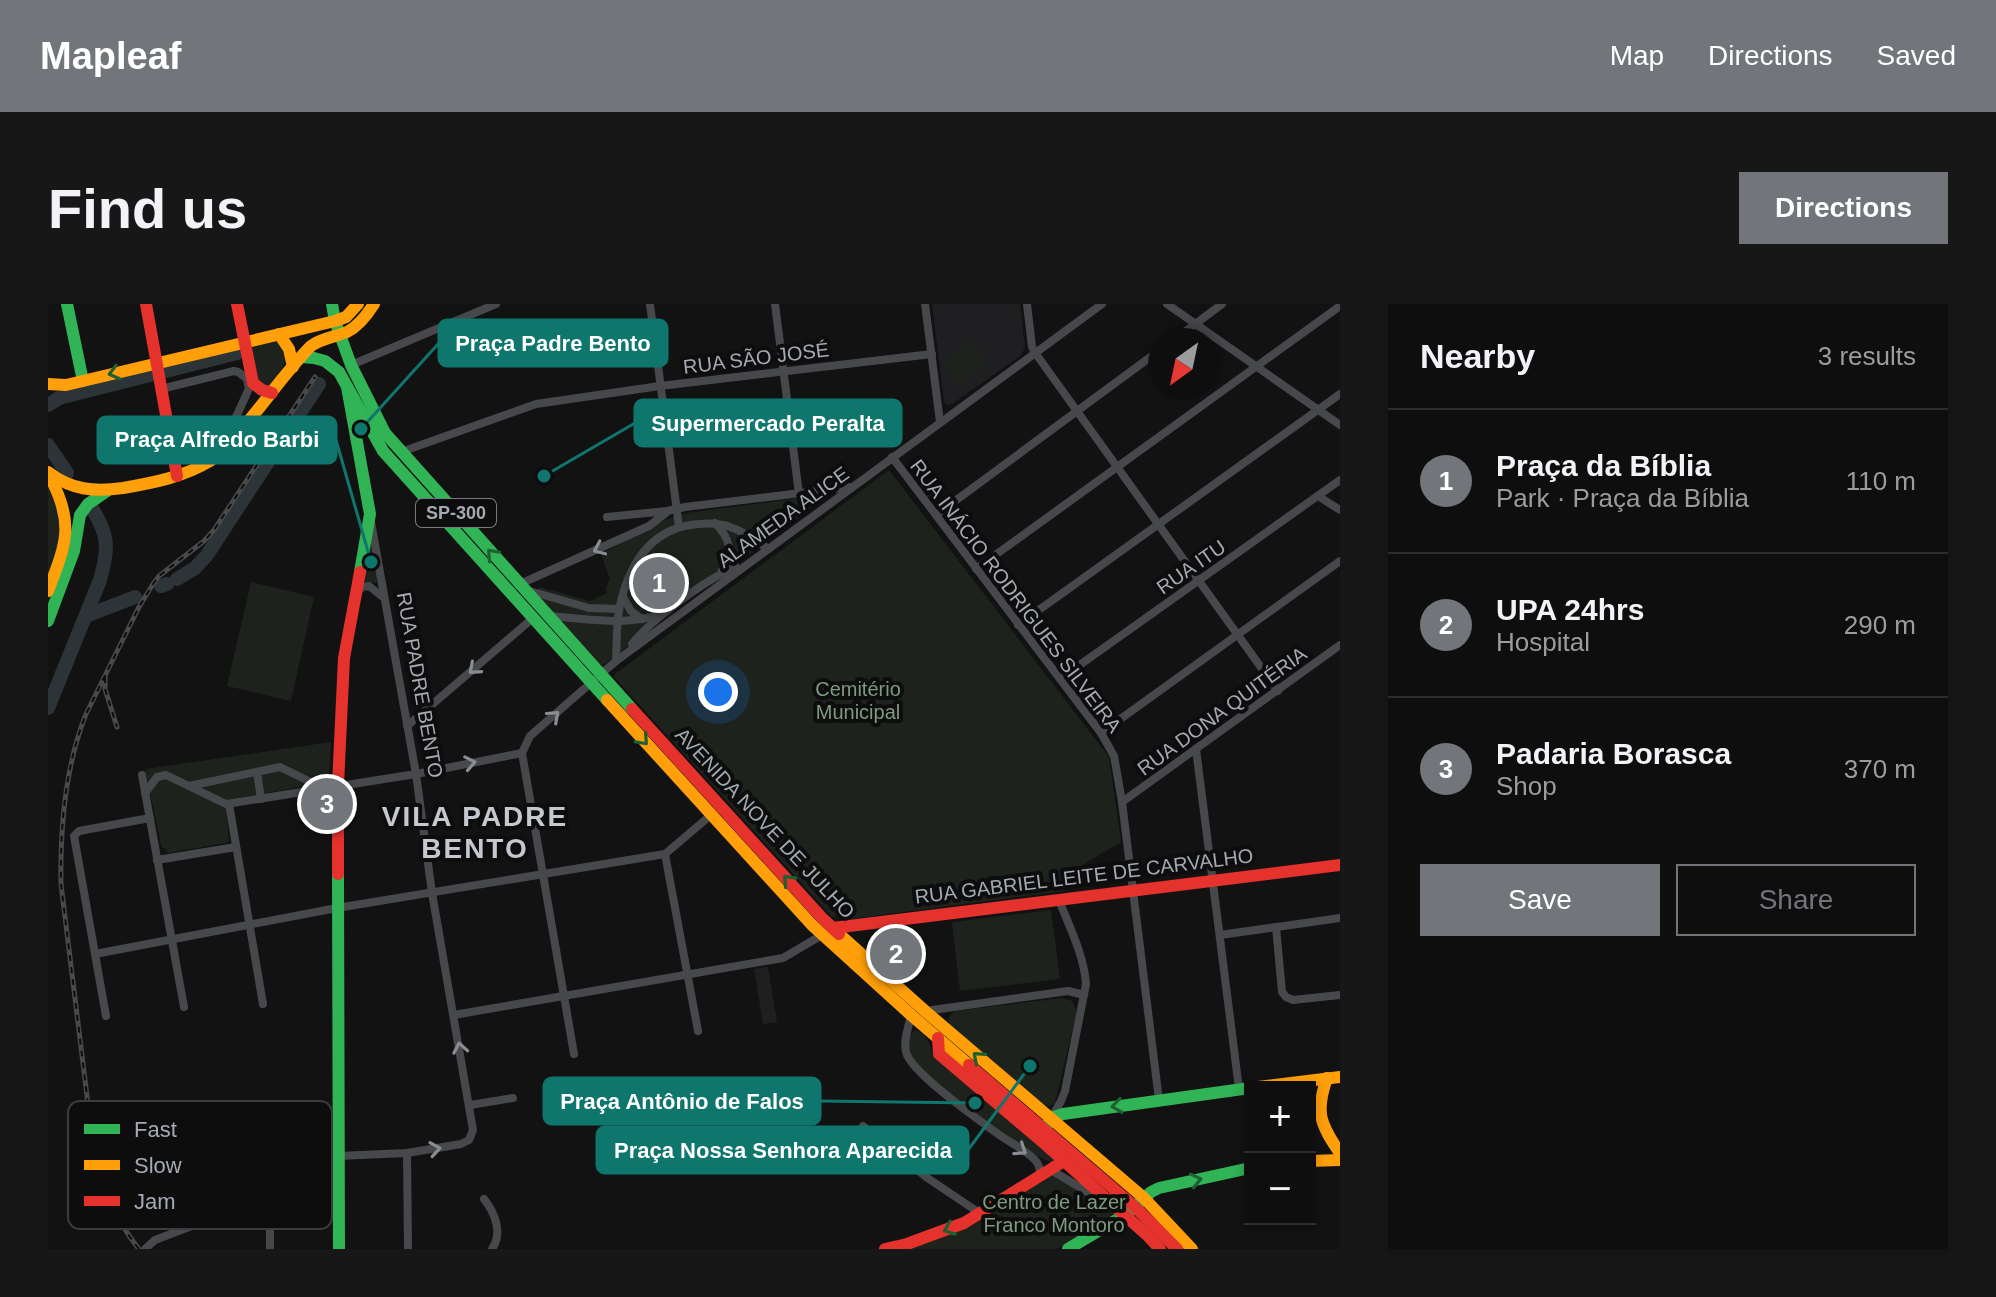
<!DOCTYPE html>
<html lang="en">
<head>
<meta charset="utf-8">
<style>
	:root { --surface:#0e0e0e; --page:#171717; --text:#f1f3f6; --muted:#9b9c9e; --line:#2e2e2e; --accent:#72757a }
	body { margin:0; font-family:Helvetica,sans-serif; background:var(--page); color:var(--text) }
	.controls { position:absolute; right:24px; bottom:24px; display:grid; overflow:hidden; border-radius:0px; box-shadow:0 4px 12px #0003 }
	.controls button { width:72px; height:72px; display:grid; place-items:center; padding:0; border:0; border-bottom:2px solid var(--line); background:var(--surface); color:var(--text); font:40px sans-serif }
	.compass { position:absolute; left:1100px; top:24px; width:72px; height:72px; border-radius:50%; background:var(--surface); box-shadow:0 4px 12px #0003; rotate:213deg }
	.you { position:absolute; left:670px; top:388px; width:28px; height:28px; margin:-20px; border:6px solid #fff; border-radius:50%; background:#1a73e8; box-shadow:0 0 0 12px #1a73e833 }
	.badge { display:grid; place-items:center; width:52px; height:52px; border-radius:50%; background:var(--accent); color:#fff; font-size:26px; font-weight:700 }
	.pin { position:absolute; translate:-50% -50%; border:4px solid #fff; box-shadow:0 2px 8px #0006 }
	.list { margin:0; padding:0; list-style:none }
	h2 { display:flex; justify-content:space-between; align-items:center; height:104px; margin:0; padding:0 32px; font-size:34px }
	h2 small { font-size:26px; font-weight:400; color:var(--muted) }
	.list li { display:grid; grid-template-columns:52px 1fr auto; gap:24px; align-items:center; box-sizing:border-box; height:144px; padding:0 32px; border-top:2px solid var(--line) }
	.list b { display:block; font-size:30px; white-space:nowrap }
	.list p { margin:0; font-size:26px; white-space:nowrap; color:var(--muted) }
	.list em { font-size:26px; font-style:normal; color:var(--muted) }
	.actions { display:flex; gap:16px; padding:24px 32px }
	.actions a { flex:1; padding:18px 0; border:2px solid var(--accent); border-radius:0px; text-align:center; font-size:28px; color:var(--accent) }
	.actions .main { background:var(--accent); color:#fff }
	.map { position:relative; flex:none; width:1292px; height:945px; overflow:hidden; border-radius:0px }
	header { display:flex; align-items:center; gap:48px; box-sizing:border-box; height:112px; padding:0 40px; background:var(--accent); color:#fff }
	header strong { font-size:38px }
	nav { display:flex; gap:44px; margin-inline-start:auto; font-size:28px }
	.intro { display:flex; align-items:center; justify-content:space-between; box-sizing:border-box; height:192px; padding:0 48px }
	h1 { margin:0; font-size:56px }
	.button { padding:20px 36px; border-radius:0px; background:var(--accent); color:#fff; font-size:28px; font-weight:700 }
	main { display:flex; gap:48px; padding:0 48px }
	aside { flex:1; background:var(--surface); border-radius:0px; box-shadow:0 4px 12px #0003 }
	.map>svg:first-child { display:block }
	.built { fill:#1f1f21 }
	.green { fill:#1d221d }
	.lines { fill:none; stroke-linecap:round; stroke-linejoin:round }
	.river { stroke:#2c3438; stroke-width:14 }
	.street { stroke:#47484b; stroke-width:8 }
	.fast { stroke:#30b455; stroke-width:12 }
	.slow { stroke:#ff9f0a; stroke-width:12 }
	.jam { stroke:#e5322d; stroke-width:12 }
	.rail-casing { stroke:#48494b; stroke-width:5 }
	.rail { stroke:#0d0d0e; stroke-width:2; stroke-dasharray:6; stroke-linecap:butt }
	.oneway { stroke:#1e6032 }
	.oneway2 { stroke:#898d93 }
	.labels { text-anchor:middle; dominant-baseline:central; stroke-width:8; stroke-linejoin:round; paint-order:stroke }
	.shield { fill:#0d0d0e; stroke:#777b81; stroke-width:2 }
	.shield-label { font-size:18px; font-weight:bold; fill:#a5aab2 }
	.street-label { font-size:20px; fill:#a5aab2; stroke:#0d0d0e }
	.park-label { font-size:20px; fill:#7e9b7f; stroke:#0d0d0e }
	.district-label { font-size:28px; font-weight:bold; letter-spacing:2px; fill:#c6c8cf; stroke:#0d0d0e }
	.key { fill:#0d0d0e; stroke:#3b3c3f; stroke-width:2 }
	.key-label { font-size:22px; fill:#a5aab2 }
	.leader { fill:none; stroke:#0f766e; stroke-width:3 }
	.callout-dot { fill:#0f766e; stroke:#0d0d0e; stroke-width:3 }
	.callout { fill:#0f766e; stroke:#0f766e; stroke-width:3 }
	.callout-label { font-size:22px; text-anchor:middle; font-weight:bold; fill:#fff }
</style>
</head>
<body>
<header>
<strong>Mapleaf</strong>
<nav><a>Map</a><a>Directions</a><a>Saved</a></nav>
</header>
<div class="intro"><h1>Find us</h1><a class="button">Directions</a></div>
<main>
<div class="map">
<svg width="1292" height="945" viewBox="0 0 1292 945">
	<rect width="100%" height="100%" fill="#121213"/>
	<g class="built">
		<polygon points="884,0 972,0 977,44 972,52 904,100 898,101 896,97"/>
		<polygon points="720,663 729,718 715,720 706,665"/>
	</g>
	<g class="green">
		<path d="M230 35C242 59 237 61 222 82L215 83C206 73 205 55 204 42Z"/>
		<polygon points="923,37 940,60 911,81 894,58"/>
		<polygon points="841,166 1061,453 1073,538 1016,572 1016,587 795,616 783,612 566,373 567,370"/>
		<polygon points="0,177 12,203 14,235 0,275"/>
		<polygon points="767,192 771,196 769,199 555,361 549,359 490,293 491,283 542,297 559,289 558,284 562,275 553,250 618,215 638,209"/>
		<polygon points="323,239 332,279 314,278"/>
		<polygon points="203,278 266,293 243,397 179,382"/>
		<polygon points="283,438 281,478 177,496 181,536 178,539 120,549 113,541 97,465"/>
		<polygon points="1003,606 1012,675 912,687 904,618"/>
		<polygon points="1014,694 1024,697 1029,707 1007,799 1001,802 993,799 904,724 901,719 901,713 907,707"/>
		<path d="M867 726C881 731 881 741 887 754L1007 854 1005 859C979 851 875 776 862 752 860 747 860 739 860 734Z"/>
		<polygon points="1005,871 1068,909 1052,922 1008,945 853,945 894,933 929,918"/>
	</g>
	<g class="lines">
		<g class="river">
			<polyline points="0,101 11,94 189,49"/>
			<polyline points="0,141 19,169"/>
			<polyline points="129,275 147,264 159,251 271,80"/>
			<polyline points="113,282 119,280"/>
			<polyline points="38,312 87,293"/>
			<path d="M0 404 52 276C61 244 61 232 44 204"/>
		</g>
		<g class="street">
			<polyline points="602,0 631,223"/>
			<polyline points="727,0 751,190"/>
			<polyline points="877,0 892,118"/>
			<polyline points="979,0 984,43 988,50 1230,387"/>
			<polyline points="1119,0 1292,121"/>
			<polyline points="1126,36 1174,0"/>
			<polyline points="303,61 448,0"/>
			<polyline points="113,85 186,67 190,68 205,79"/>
			<polyline points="174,144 199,89 201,84 199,76"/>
			<polyline points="353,148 488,100 612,82 884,50"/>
			<polyline points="844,153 1053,429 1066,452 1074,498 1111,796"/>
			<polyline points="1270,192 1292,206"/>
			<polyline points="888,211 1112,46"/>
			<polyline points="559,213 619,207 637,203 802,183"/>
			<path d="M667 219C681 233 687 250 674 266"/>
			<polyline points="928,265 1292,2"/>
			<polyline points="472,280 601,222 619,208"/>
			<polyline points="478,286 541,304 571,305"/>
			<polyline points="309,289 314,283 321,282 336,294"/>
			<polyline points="575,293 583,307 594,315"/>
			<path d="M499 312C537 314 577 323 613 310"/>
			<polyline points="970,321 1292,90"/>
			<path d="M584 340C604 315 658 275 688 263"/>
			<path d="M568 357C569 338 568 319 572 301 582 258 604 223 651 220 662 219 671 219 682 223 695 227 707 236 719 244"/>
			<polyline points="1012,375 1292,176"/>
			<polyline points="359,422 485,314"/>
			<polyline points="1053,429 1292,257"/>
			<polyline points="1148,445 1191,785"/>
			<polyline points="474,449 482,432 568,357 1054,0"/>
			<polyline points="474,449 526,750"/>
			<polyline points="209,468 213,495"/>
			<polyline points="94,471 136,703"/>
			<polyline points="141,482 232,463 273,483"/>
			<polyline points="97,489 109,473 118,471 178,500 368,470 474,449"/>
			<polyline points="1074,498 1292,341"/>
			<polyline points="181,500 215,700"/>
			<polyline points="617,550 650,727"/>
			<polyline points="109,556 188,543"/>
			<polyline points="1228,623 1234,688 1238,693 1245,696 1292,691"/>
			<polyline points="1172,631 1292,614"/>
			<polyline points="47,650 289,604 617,550 663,511"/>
			<polyline points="877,707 1020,687 1036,691"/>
			<polyline points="406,711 735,654 774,631"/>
			<path d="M863 711C861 722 855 736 858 748 863 769 931 816 950 830 961 838 976 845 986 855 991 859 992 865 993 872"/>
			<polyline points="58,712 26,532 31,527 102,514"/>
			<polyline points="422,801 465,794"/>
			<path d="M1004 813 1013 797 1017 787 1038 680C1036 651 1021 622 1011 596"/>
			<polyline points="815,822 878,873 933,910"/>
			<polyline points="359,849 360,945"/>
			<polyline points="290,852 359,849 413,840 421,836 425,826 384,589 368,470 323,218"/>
			<polyline points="1003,866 1053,896"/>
			<path d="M436 895C447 909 455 929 444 945"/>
			<polyline points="97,945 107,936 291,866"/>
			<polyline points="222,945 222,892"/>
		</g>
		<g class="fast">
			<polyline points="19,0 35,77"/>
			<polyline points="284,0 287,17"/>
			<polyline points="287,17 303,61 337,129 584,405"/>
			<polyline points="253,53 266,54 277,57 291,68 335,147 559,396"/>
			<polyline points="299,83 322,210 312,268"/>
			<polyline points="0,317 26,247 32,211 40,200 59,187"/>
			<polyline points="290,570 291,945"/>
			<polyline points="998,822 1003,814 1015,810 1202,784"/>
			<polyline points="1020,945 1077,911 1103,888 1111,884 1202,864"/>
		</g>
		<g class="slow">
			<polyline points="231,30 241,45 245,63"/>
			<polyline points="0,80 18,81 287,17 298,13 310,0"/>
			<path d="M0 168C23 186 46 188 75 184 104 179 136 173 162 157 174 149 183 137 192 127 217 99 237 68 263 42 274 34 287 33 299 28 311 22 319 11 326 0"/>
			<path d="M0 287C18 240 27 220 2 173"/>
			<polyline points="559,396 764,621 863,711 921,761"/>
			<polyline points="791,630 877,707 1096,894 1144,945"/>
			<path d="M1279 774C1267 808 1272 820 1292 849"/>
			<polyline points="1210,783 1292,773"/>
			<polyline points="1262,857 1292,856"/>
		</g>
		<g class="jam">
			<polyline points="98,0 129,172"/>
			<polyline points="189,0 205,79 214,86 224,89"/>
			<polyline points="584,405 775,615 791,630"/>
			<polyline points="290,570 290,481 296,354 312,268"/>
			<polyline points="785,624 1292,561"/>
			<polyline points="890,734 891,750 997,840 1099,931 1112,945"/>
			<polyline points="921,761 1087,903 1129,945"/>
			<polyline points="837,945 859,940 916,919 1016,857"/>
		</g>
		<g class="rail-casing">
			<g id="rail">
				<polyline points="57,373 57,385 69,423"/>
				<path d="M91 945C64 912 51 874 44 833L13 580C12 522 17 463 38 410L91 303 105 280 111 272 156 237 166 226 267 73"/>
			</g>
		</g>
		<use href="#rail" class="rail"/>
	</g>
	<defs><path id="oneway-chevron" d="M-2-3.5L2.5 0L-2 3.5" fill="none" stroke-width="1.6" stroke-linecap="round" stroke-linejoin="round" transform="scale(2)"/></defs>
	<g class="oneway">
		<use href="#oneway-chevron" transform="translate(66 69) rotate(166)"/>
		<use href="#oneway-chevron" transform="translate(444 250) rotate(-132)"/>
		<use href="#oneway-chevron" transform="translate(595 436) rotate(48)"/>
		<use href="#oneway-chevron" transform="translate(740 576) rotate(-133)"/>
		<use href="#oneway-chevron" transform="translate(930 753) rotate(-139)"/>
		<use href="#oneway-chevron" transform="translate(1069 802) rotate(172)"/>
		<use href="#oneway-chevron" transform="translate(1148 876) rotate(-13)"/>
		<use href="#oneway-chevron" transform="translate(901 925) rotate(159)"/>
	</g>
	<g class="oneway2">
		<use href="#oneway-chevron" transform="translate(551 245) rotate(156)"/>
		<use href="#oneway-chevron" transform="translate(426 365) rotate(139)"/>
		<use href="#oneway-chevron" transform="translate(506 412) rotate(-42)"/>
		<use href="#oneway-chevron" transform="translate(422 459) rotate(-11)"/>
		<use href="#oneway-chevron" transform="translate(412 744) rotate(-100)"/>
		<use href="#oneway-chevron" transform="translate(387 845) rotate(-9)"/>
		<use href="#oneway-chevron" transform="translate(973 846) rotate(34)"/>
	</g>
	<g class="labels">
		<rect class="shield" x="368" y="195" width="80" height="28" rx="6"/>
		<g class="shield-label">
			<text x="408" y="209">SP-300</text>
		</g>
		<g class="street-label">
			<text transform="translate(708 54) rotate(-7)">RUA SÃO JOSÉ</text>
			<text transform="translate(735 213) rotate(-36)">ALAMEDA ALICE</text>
			<text transform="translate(1143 263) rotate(-35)">RUA ITU</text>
			<text transform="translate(968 292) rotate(53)">RUA INÁCIO RODRIGUES SILVEIRA</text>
			<text transform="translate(372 381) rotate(80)">RUA PADRE BENTO</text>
			<text transform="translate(1174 407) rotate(-36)">RUA DONA QUITÉRIA</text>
			<text transform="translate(717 519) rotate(47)">AVENIDA NOVE DE JULHO</text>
			<text transform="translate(1036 572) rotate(-7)">RUA GABRIEL LEITE DE CARVALHO</text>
		</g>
		<g class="park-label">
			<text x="810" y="385">Cemitério<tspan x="810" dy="23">Municipal</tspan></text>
			<text x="1006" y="898">Centro de Lazer<tspan x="1006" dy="23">Franco Montoro</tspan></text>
		</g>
		<g class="district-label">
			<text x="427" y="512">VILA PADRE<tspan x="427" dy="32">BENTO</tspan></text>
		</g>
	</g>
	<rect x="20" y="797" width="264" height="128" rx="12" class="key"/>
	<rect x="36" y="820" width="36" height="10" fill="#30b455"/>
	<rect x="36" y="856" width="36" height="10" fill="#ff9f0a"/>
	<rect x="36" y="892" width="36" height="10" fill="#e5322d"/>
	<g class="key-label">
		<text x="86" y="833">Fast</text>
		<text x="86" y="869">Slow</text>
		<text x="86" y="905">Jam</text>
	</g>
	<path class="leader" d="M313 125L391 39M496 172L587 119M323 258L288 136M927 799L772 797M982 762L920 846"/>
	<g class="callout-dot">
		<circle cx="313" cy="125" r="8"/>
		<circle cx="496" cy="172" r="8"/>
		<circle cx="323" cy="258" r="8"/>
		<circle cx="927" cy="799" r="8"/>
		<circle cx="982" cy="762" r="8"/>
	</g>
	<g class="callout">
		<rect x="391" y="16" width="228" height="46" rx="8"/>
		<rect x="587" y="96" width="266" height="46" rx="8"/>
		<rect x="50" y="113" width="238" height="46" rx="8"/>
		<rect x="496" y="774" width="276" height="46" rx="8"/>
		<rect x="549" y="823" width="371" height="46" rx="8"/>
	</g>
	<g class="callout-label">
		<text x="505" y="47">Praça Padre Bento</text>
		<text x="720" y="127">Supermercado Peralta</text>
		<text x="169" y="143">Praça Alfredo Barbi</text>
		<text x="634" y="805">Praça Antônio de Falos</text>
		<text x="735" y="854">Praça Nossa Senhora Aparecida</text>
	</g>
</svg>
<div class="controls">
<button>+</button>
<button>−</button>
</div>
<svg class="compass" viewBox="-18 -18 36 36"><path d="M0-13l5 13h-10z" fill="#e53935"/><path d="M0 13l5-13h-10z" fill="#9b9c9e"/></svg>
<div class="you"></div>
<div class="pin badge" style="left:611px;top:279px">1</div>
<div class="pin badge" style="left:848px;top:650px">2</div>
<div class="pin badge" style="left:279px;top:500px">3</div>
</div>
<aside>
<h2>Nearby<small>3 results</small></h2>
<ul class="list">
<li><span class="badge">1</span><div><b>Praça da Bíblia</b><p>Park · Praça da Bíblia</p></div><em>110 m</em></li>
<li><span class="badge">2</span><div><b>UPA 24hrs</b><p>Hospital</p></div><em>290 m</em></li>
<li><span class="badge">3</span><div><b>Padaria Borasca</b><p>Shop</p></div><em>370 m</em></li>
</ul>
<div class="actions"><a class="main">Save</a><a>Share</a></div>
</aside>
</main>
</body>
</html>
